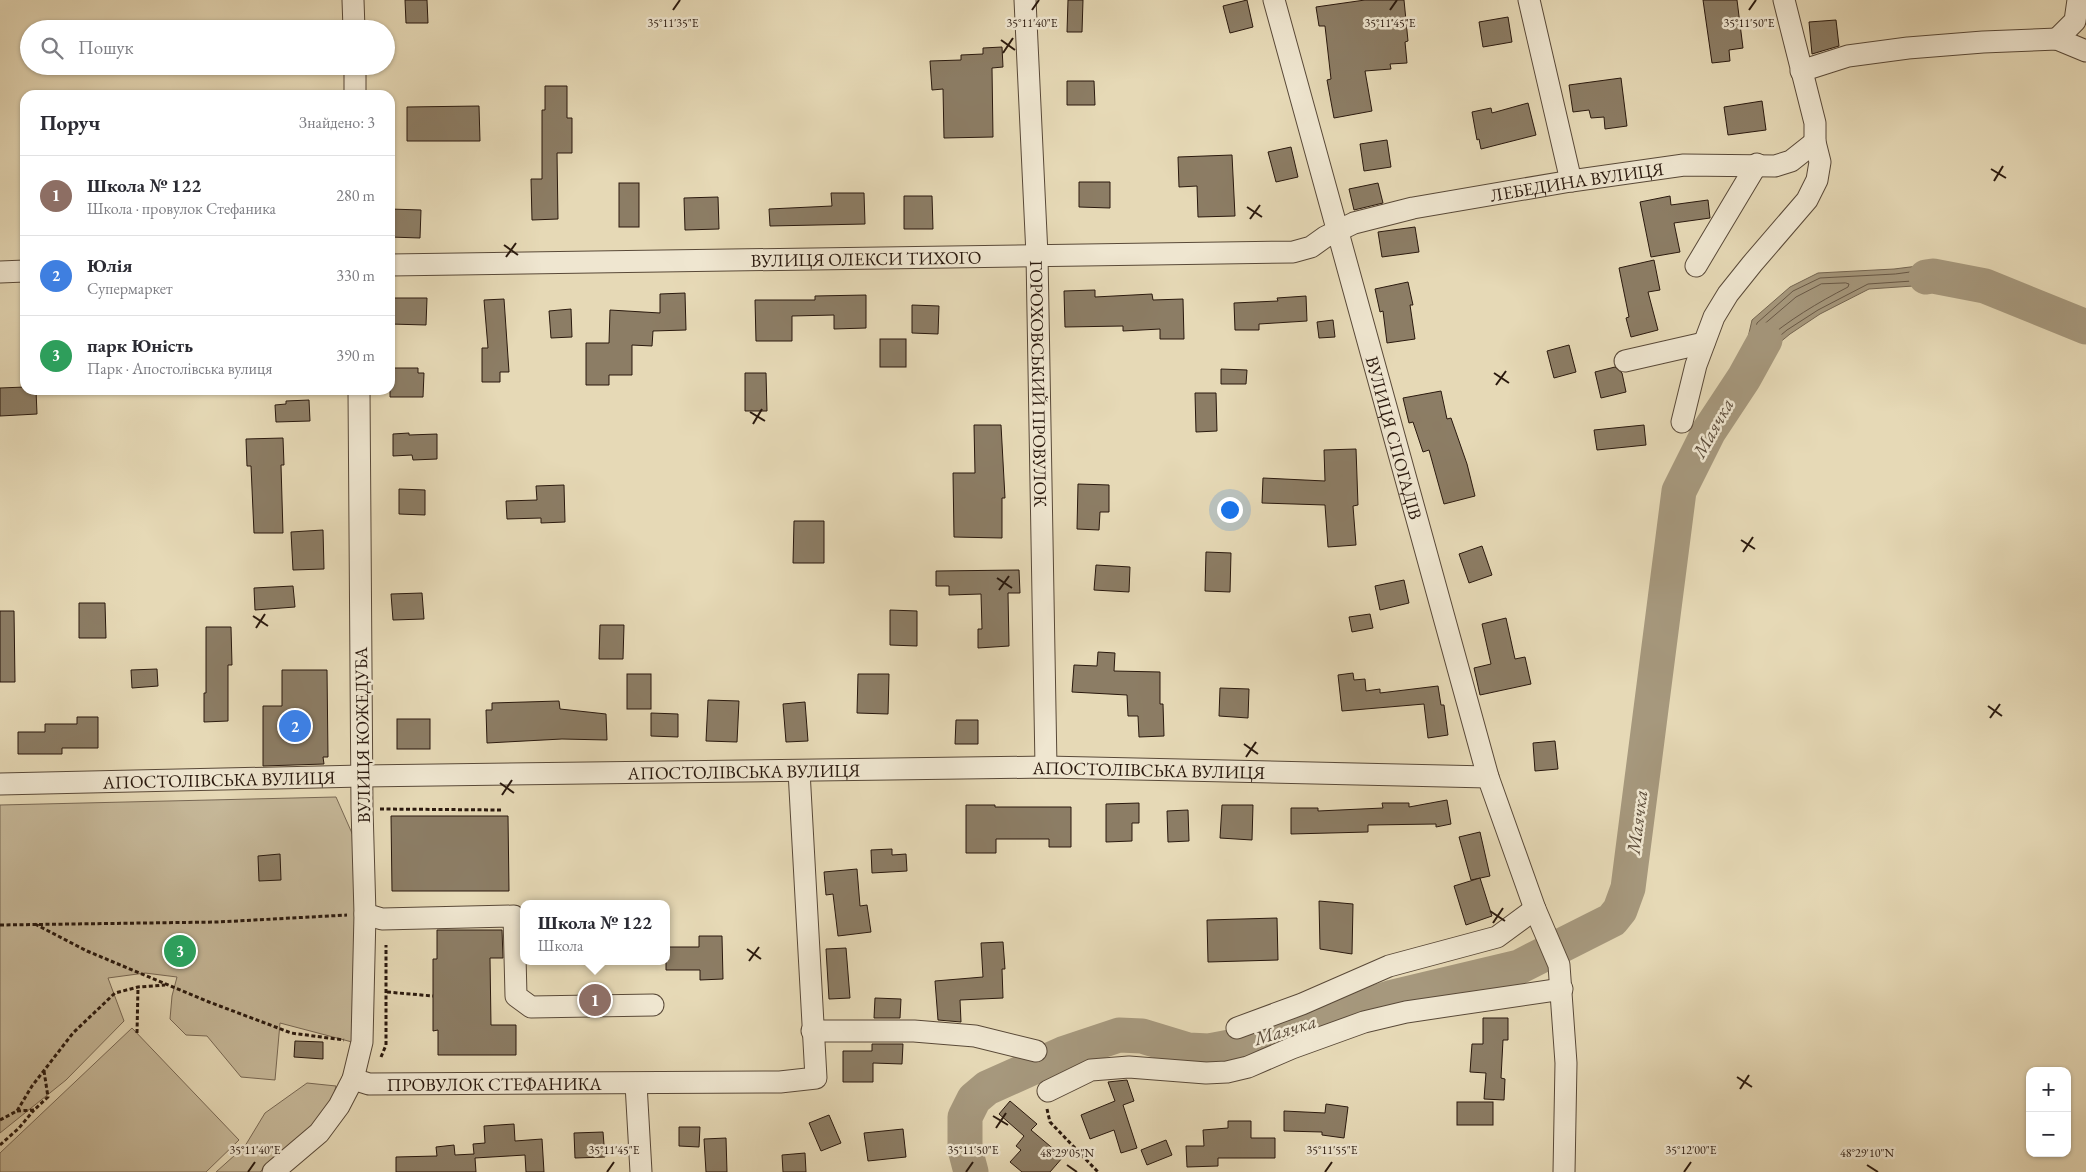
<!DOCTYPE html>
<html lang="uk">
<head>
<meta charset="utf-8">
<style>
	:root { --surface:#fff; --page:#f7f7f7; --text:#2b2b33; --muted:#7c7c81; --line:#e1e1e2; --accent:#db2777 }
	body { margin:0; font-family:"EB Garamond",serif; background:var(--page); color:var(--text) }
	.controls { position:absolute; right:15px; bottom:15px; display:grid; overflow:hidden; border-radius:10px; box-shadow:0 1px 4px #0004 }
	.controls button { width:45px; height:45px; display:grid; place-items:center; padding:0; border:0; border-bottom:1px solid var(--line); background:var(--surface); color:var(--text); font:25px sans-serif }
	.you { position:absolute; left:1229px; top:509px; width:18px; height:18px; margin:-12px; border:4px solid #fff; border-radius:50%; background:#1a73e8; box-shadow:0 0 0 8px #1a73e833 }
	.badge { display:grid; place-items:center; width:32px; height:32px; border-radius:50%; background:var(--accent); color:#fff; font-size:16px; font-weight:700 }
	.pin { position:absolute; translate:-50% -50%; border:2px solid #fff; box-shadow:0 1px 5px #0006 }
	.popup { position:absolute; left:520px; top:900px; width:150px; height:65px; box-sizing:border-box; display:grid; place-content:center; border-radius:10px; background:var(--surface); filter:drop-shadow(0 1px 4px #0005); font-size:16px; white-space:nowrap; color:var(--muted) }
	.popup b { font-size:19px; color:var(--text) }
	.popup::after { content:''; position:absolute; left:50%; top:100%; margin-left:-10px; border:10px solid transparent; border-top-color:var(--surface) }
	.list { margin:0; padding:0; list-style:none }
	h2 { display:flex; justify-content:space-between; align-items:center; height:65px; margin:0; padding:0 20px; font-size:21px }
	h2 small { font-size:16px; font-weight:400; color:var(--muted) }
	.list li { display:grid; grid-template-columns:32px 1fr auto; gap:15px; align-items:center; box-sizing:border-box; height:80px; padding:0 20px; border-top:1px solid var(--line) }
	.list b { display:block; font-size:19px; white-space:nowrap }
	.list p { margin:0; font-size:16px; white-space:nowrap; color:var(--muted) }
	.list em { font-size:16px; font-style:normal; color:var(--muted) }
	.icon { flex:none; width:28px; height:28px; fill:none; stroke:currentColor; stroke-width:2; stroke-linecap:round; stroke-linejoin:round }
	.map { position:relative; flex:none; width:2086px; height:1172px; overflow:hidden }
	.search { position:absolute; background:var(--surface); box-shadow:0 1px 4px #0004; left:20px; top:20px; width:375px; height:55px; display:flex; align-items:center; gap:12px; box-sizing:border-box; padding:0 18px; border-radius:28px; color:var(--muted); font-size:19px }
	.panel { position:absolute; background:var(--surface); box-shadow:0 1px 4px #0004; left:20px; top:90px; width:375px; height:305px; border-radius:15px }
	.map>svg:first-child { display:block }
	.green { fill:#c6b899; stroke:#786854 }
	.water { fill:#a6987d; stroke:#746551 }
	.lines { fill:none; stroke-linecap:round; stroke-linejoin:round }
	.shore { stroke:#685846; stroke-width:1 }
	.river { stroke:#a6987d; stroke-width:35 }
	.building { fill:#8c7d65; stroke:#2a190e }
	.minor-casing { stroke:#594938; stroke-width:23 }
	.path { stroke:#2a190e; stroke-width:3; stroke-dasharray:4 2.5; stroke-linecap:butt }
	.minor { stroke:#efe6d0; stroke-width:21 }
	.ticks { fill:none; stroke:#2a190e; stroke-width:2 }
	.labels { text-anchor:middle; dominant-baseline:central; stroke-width:5; stroke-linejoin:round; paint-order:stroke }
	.street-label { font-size:18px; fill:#2a190e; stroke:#efe6d0 }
	.water-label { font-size:19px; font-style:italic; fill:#5c4c3a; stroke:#efe6d0 }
	.ticks-label { font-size:12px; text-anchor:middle; fill:#2a190e; stroke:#efe6d0; stroke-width:5; stroke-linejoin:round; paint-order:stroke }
</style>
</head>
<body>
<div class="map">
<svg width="2086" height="1172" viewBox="0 0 2086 1172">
	<rect width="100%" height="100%" fill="#e6d9b6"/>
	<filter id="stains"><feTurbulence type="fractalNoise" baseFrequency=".004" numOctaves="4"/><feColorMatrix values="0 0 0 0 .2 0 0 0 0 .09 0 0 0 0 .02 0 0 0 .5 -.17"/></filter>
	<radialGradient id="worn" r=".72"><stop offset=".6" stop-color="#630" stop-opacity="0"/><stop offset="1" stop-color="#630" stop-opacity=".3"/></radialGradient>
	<g class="green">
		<polygon points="336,797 355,840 361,930 352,1042 280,1023 275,1080 241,1077 207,1036 186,1035 170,1019 172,996 177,977 145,973 108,978 124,1021 66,1080 0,1133 0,805"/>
		<polygon points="132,1028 239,1140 206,1172 0,1172 0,1153"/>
		<polygon points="307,1083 336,1086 332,1102 310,1129 260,1172 216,1172 245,1146 265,1113"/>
	</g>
	<polygon class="water" points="1934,264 1978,278 1968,291 1928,285 1869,289 1820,314 1790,334 1767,353 1752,377 1742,381 1741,368 1752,320 1790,287 1818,273 1894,269"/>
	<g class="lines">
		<g class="shore">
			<polygon points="1934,269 1966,279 1968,283 1965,285 1927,280 1868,284 1818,310 1787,330 1764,349 1751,370 1747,369 1757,323 1793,291 1820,278 1895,274"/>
			<path d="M1846 283 1849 284 1848 287C1817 303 1789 320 1763 342L1759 341 1762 326 1796 297 1821 284Z"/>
		</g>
		<g class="river">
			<polyline points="1926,277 1933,276 1985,286 2086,327"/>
			<polyline points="971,1172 965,1149 965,1117 974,1099 987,1088 1065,1053 1119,1035 1142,1036 1188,1050 1209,1051 1230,1047 1270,1037 1393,997 1519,967 1612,920 1620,910 1628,888 1679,491 1709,431 1744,378 1765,340"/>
		</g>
	</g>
	<g class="building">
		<polygon points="405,0 427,0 428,23 406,23"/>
		<polygon points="1068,0 1083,0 1082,32 1067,32"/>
		<polygon points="1247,0 1253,27 1230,33 1223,6"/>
		<polygon points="1365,0 1404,0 1408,41 1405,42 1407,63 1390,64 1391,69 1365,71 1372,111 1334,118 1327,80 1331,79 1325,26 1319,26 1316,7"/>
		<polygon points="1703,0 1737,0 1743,48 1729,50 1730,61 1712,63"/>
		<polygon points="1508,17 1512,42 1483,47 1479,22"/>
		<polygon points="1836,20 1839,46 1812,54 1809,22"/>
		<polygon points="1002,47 1003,67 992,68 993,137 944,138 943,89 932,90 930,61 961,60 961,55 983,54 983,48"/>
		<polygon points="1621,78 1627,126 1605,129 1604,117 1591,118 1589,110 1573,112 1569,85"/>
		<polygon points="1067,81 1094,81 1095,105 1067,105"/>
		<polygon points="545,86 567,86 567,118 572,118 572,153 557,153 558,219 532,220 531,179 542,179 542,110 545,110"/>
		<polygon points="1762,101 1766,130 1728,135 1724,107"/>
		<polygon points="1528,103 1536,135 1481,149 1479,139 1477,140 1472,112 1491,108 1492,113"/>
		<polygon points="479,106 480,141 407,141 407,107"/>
		<polygon points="1387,140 1391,167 1364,171 1360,144"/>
		<polygon points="1291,147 1298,177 1276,182 1268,152"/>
		<polygon points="1232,155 1235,216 1198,217 1197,186 1179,187 1178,157"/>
		<polygon points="1079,182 1110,182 1110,208 1079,207"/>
		<rect x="619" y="183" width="20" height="44"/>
		<polygon points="1378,183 1383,203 1354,210 1349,189"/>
		<polygon points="831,193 864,193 865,224 770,226 769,209 832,206"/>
		<polygon points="904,196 932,196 933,229 904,229"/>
		<polygon points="1670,196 1671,205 1708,200 1710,218 1674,223 1680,252 1651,257 1640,202"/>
		<polygon points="718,197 719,229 685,230 684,198"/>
		<polygon points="390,209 421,210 420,238 390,237"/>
		<polygon points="1415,227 1419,252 1382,257 1378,232"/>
		<polygon points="1654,260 1660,290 1648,292 1658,330 1631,337 1626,318 1629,317 1619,268"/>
		<polygon points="1408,282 1413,305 1410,305 1415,339 1387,343 1383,311 1380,312 1375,289"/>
		<polygon points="1095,290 1095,297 1152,294 1153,300 1183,299 1184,339 1160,339 1160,329 1123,331 1123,326 1065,327 1064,291"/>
		<polygon points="685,293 686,330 653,331 652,346 632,345 632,375 609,375 609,385 586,385 586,343 609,343 610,310 660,313 660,294"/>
		<polygon points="866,295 866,328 834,329 834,315 792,316 792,341 756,341 755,300 815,300 815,296"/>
		<polygon points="1306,296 1307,321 1259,324 1259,330 1235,330 1234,303 1278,301 1277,298"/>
		<polygon points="390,298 427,298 426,325 390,324"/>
		<polygon points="504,299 509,372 500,372 500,382 482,382 482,348 488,348 484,300"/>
		<polygon points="912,305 939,306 938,334 912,333"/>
		<polygon points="571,309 572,337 551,338 549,311"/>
		<polygon points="1333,320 1335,337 1319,338 1317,322"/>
		<rect x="880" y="339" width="26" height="28"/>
		<polygon points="1569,345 1576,372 1554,378 1547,351"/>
		<polygon points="1615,367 1622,373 1626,392 1601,398 1595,372"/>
		<polygon points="390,368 418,368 418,373 424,373 423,397 390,397"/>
		<polygon points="1221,369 1247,370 1246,384 1221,384"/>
		<polygon points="745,373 766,373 767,411 745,411"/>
		<polygon points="25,387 25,390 36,390 37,414 0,416 0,388"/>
		<polygon points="1441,391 1447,419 1451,418 1467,464 1475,496 1444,504 1429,450 1423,452 1413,422 1409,423 1403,398"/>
		<polygon points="1195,393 1216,393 1217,431 1196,432"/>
		<polygon points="309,400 310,421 276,422 275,405 286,404 286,401"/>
		<polygon points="974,425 1001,425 1005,498 1002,498 1002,538 954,537 953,473 975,473"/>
		<polygon points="1644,425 1646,445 1597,450 1594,430"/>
		<polygon points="409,433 409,435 437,434 437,459 413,460 412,455 393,456 393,434"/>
		<polygon points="283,438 284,465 281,465 283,533 254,533 251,466 247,466 246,439"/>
		<polygon points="1356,449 1358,505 1353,506 1356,545 1328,547 1325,505 1262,503 1263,478 1325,481 1324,450"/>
		<polygon points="1078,484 1109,485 1109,512 1100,512 1099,530 1077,529"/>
		<polygon points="564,485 565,522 541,523 541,518 507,519 506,501 537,500 536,486"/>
		<polygon points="399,489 425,490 425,515 399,514"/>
		<polygon points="794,521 824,521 824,563 793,563"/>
		<polygon points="323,530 324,569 293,570 291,532"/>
		<polygon points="1482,546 1492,575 1469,583 1459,554"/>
		<polygon points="1206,552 1231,553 1230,592 1205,591"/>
		<polygon points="1096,565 1130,567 1129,592 1094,590"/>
		<polygon points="1019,570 1020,593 1008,593 1009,646 978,648 978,629 982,629 981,594 949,595 949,586 936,586 936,571"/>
		<polygon points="1404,580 1409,603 1380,610 1375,586"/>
		<polygon points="293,586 295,607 255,610 254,588"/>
		<polygon points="422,593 424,619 393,620 391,594"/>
		<polygon points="79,603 105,603 106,638 79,638"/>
		<polygon points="890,610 917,611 917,646 890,645"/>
		<polygon points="0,611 14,611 15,682 0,682"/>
		<polygon points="1370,614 1373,628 1352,632 1349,617"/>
		<polygon points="1506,618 1515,659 1525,657 1531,684 1480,695 1474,668 1491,664 1482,624"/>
		<polygon points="600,625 624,625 623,659 599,659"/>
		<polygon points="206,627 231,627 232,665 228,665 228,721 204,722 204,693 206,693"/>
		<polygon points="1098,652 1115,653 1114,671 1160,672 1160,704 1163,704 1164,736 1139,737 1138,716 1128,716 1127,695 1072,692 1074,665 1097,666"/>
		<polygon points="157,669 158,686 132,688 131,670"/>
		<polygon points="282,670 327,670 328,757 323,757 324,764 263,766 263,706 282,706"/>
		<polygon points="1353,673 1354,680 1365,679 1366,691 1380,689 1380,693 1438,686 1441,705 1444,705 1448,735 1428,738 1424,704 1342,711 1338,675"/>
		<rect x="627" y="674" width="24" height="35"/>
		<polygon points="858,674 889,674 888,714 857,713"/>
		<polygon points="1220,688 1249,689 1248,718 1219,716"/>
		<polygon points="708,700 739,701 737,742 706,741"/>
		<polygon points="559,701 560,709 606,714 607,740 562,739 487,743 486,710 492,710 492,703"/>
		<polygon points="805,702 808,741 786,742 783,704"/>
		<polygon points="651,713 678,714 678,737 651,736"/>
		<polygon points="77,717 98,717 98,748 62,748 62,754 18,754 18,732 45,732 45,724 77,724"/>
		<rect x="397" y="719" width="33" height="30"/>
		<polygon points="956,720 978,720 978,744 955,744"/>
		<polygon points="1555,741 1558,769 1535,771 1533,743"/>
		<polygon points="1447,800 1451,824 1436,827 1436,824 1368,825 1368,832 1291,834 1291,808 1318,808 1318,811 1383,808 1382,803 1409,803 1409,807"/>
		<polygon points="1139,803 1139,823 1132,823 1132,841 1106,842 1106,804"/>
		<polygon points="966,805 995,805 995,807 1071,807 1071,847 1049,847 1049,839 996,839 996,853 966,853"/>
		<polygon points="1222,805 1253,805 1252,840 1220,838"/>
		<polygon points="1188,810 1189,841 1168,842 1167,811"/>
		<polygon points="391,816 508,816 509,891 392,891"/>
		<polygon points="1480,832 1490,876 1471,880 1459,837"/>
		<polygon points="892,849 892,855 906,854 907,871 872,873 871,850"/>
		<polygon points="280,854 281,880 259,881 258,856"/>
		<polygon points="857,869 860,906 867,905 871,932 838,936 833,894 826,895 824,872"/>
		<polygon points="1480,878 1492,916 1466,925 1454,886"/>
		<polygon points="1319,901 1353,904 1352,954 1320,949"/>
		<polygon points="1277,918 1278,960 1208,962 1207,920"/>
		<polygon points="437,930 502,930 503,958 490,958 491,1025 516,1025 516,1055 438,1055 438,1030 433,1031 433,959 437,959"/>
		<polygon points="699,936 722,936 723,979 700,980 700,970 666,970 666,947 699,947"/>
		<polygon points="1003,942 1005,969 1002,969 1003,998 960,1000 961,1022 938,1020 935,981 983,977 981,943"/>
		<polygon points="846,948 850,998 829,999 826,949"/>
		<polygon points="875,998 901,999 900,1018 874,1018"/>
		<polygon points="1483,1018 1508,1018 1508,1040 1503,1040 1501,1078 1505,1079 1504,1100 1484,1099 1486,1073 1470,1072 1472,1044 1483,1044"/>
		<polygon points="295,1041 323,1042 323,1059 294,1057"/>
		<polygon points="872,1044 903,1044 902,1064 873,1063 873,1082 843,1082 843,1051 872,1051"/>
		<polygon points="1127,1080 1134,1101 1123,1105 1137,1148 1121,1153 1114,1130 1090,1139 1081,1115 1115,1101 1108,1082"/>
		<polygon points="1010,1101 1037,1124 1031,1130 1063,1157 1050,1172 1022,1172 1010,1162 1021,1150 1016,1146 1024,1136 999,1114"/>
		<rect x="1457" y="1102" width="36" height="23"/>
		<polygon points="1326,1104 1348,1107 1344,1138 1322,1135 1322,1132 1284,1131 1284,1111 1325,1113"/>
		<polygon points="829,1115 841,1143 821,1151 809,1123"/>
		<polygon points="1228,1121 1251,1121 1251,1138 1275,1138 1275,1158 1218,1158 1218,1166 1187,1167 1186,1146 1204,1146 1203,1130 1228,1128"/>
		<polygon points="514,1124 515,1141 542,1139 544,1172 526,1172 525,1155 475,1158 476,1172 396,1172 396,1157 437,1156 436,1147 454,1145 455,1155 474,1154 473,1144 485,1143 484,1126"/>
		<polygon points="679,1127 700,1127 699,1147 679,1146"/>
		<polygon points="903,1129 906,1157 868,1161 864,1133"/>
		<polygon points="603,1132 605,1157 575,1158 574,1133"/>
		<polygon points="726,1138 727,1172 706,1172 704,1139"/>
		<polygon points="1166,1140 1172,1155 1147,1165 1141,1150"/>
		<polygon points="805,1153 806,1172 783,1172 782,1155"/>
	</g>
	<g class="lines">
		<g class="minor-casing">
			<g id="minor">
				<polyline points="353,0 354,29"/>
				<path id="s1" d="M1025 0 1037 255 1046 767"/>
				<path id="s2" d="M1274 0 1488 777 1535 909 1559 965 1566 1063 1564 1172"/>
				<polyline points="1529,0 1571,181"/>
				<polyline points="2057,39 2075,21 2078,0"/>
				<polyline points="355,66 355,95"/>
				<polyline points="1801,71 1848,56 1908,48 1983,42 2057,39 2086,51"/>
				<path id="s3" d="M390 265 1293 252 1311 247 1325 237 1354 223 1413 208 1571 181 1684 165 1775 166 1791 161 1815 142"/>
				<polyline points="1696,266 1757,164"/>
				<polyline points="0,272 25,271"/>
				<polyline points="1625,361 1704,343"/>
				<polyline points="1682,422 1696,365 1714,317 1728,294 1752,264 1807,200 1817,180 1820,162 1815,142 1815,123 1784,0"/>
				<path id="s4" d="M0 784 362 776 1046 767 1488 777"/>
				<polyline points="365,914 382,919 514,916 516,996 531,1007 653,1005"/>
				<polyline points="1237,1028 1302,1004 1389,966 1497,937 1535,909"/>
				<polyline points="812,1031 914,1031 975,1036 1036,1051"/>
				<path id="s5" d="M353 1079 369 1084 780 1082 816 1078 799 771"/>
				<polyline points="636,1084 641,1172"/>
				<polyline points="1048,1091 1091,1070 1129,1067 1206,1073 1227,1072 1248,1067 1292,1048 1364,1022 1406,1012 1562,989"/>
				<polyline points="273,1172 319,1133 339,1106 353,1079 362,1042 365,914 362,808 359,390"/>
			</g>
		</g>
		<g class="path">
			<polyline points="380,809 502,810"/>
			<polyline points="35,924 87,951 209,1002 273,1026 291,1033 344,1040"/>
			<polyline points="0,925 218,922 347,915"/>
			<polyline points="387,992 433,996"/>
			<polyline points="137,1033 138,987"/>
			<polyline points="381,1057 386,1045 386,945"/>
			<polyline points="1047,1109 1050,1122 1098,1172"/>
			<polyline points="17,1111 34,1110 48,1097 44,1071"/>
			<polyline points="0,1120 17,1111 32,1086 73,1033 115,993 138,987 165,985"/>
			<polyline points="0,1145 19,1128 34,1110"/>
		</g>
		<use href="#minor" class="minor"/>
	</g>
	<path class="ticks" d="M673 10 680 0M1032 10 1039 0M1390 10 1397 0M1749 10 1756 0M1001 40 1015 50M1003 53 1013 38M1991 169 2006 178M1994 181 2003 166M1247 207 1262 217M1250 219 1260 205M504 245 518 255M506 257 516 243M1494 373 1509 383M1496 385 1506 371M750 412 765 421M753 424 762 409M1741 540 1755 549M1743 552 1753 537M997 578 1012 588M999 590 1009 576M253 616 268 626M256 628 265 614M1988 706 2002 716M1990 718 2000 704M1244 744 1258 754M1246 757 1256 742M500 783 514 793M502 795 512 780M1490 911 1505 921M1493 923 1503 908M747 949 761 959M749 961 759 947M1737 1077 1752 1087M1740 1089 1749 1075M993 1116 1008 1125M996 1128 1006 1113M1067 1165 1077 1172M1867 1165 1878 1172M248 1172 255 1162M607 1172 614 1162M966 1172 973 1162M1325 1172 1332 1162M1684 1172 1691 1162"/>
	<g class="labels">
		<g class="street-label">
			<text stroke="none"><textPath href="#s3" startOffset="1198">ЛЕБЕДИНА ВУЛИЦЯ</textPath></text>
			<text stroke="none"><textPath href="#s3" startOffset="476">ВУЛИЦЯ ОЛЕКСИ ТИХОГО</textPath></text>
			<text stroke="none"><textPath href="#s1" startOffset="384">ГОРОХОВСЬКИЙ ПРОВУЛОК</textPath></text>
			<text stroke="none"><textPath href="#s2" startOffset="454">ВУЛИЦЯ СПОГАДІВ</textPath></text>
			<text transform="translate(362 735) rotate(-91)">ВУЛИЦЯ КОЖЕДУБА</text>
			<text stroke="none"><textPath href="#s4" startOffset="1149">АПОСТОЛІВСЬКА ВУЛИЦЯ</textPath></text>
			<text stroke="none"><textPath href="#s4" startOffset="744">АПОСТОЛІВСЬКА ВУЛИЦЯ</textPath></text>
			<text stroke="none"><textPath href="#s4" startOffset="219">АПОСТОЛІВСЬКА ВУЛИЦЯ</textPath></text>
			<text stroke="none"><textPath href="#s5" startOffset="142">ПРОВУЛОК СТЕФАНИКА</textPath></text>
		</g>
		<g class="water-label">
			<text transform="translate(1713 428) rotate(-61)">Маячка</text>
			<text transform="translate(1637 822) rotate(-83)">Маячка</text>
			<text transform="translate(1285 1030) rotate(-17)">Маячка</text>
		</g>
	</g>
	<g class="ticks-label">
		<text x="1032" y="27">35°11'40"E</text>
		<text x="1749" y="27">35°11'50"E</text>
		<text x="673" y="27">35°11'35"E</text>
		<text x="1390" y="27">35°11'45"E</text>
		<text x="255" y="1154">35°11'40"E</text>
		<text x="614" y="1154">35°11'45"E</text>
		<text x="973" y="1154">35°11'50"E</text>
		<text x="1332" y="1154">35°11'55"E</text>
		<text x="1691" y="1154">35°12'00"E</text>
		<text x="1067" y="1157">48°29'05"N</text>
		<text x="1867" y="1157">48°29'10"N</text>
	</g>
	<rect width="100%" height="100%" filter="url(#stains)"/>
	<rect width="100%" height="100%" fill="url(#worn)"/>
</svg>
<div class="controls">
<button>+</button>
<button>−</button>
</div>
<div class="you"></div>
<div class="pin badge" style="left:595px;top:1000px;background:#8d6e63">1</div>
<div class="popup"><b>Школа № 122</b>Школа</div>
<div class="pin badge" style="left:295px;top:726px;background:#3f7fe0">2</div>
<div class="pin badge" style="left:180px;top:951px;background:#2e9e5b">3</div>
<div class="search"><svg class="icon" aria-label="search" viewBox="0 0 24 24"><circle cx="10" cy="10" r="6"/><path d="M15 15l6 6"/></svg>Пошук</div>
<section class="panel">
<h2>Поруч<small>Знайдено: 3</small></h2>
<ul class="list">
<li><span class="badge" style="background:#8d6e63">1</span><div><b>Школа № 122</b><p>Школа · провулок Стефаника</p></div><em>280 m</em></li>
<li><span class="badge" style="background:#3f7fe0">2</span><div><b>Юлія</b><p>Супермаркет</p></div><em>330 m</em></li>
<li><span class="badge" style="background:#2e9e5b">3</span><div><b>парк Юність</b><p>Парк · Апостолівська вулиця</p></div><em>390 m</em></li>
</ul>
</section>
</div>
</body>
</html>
